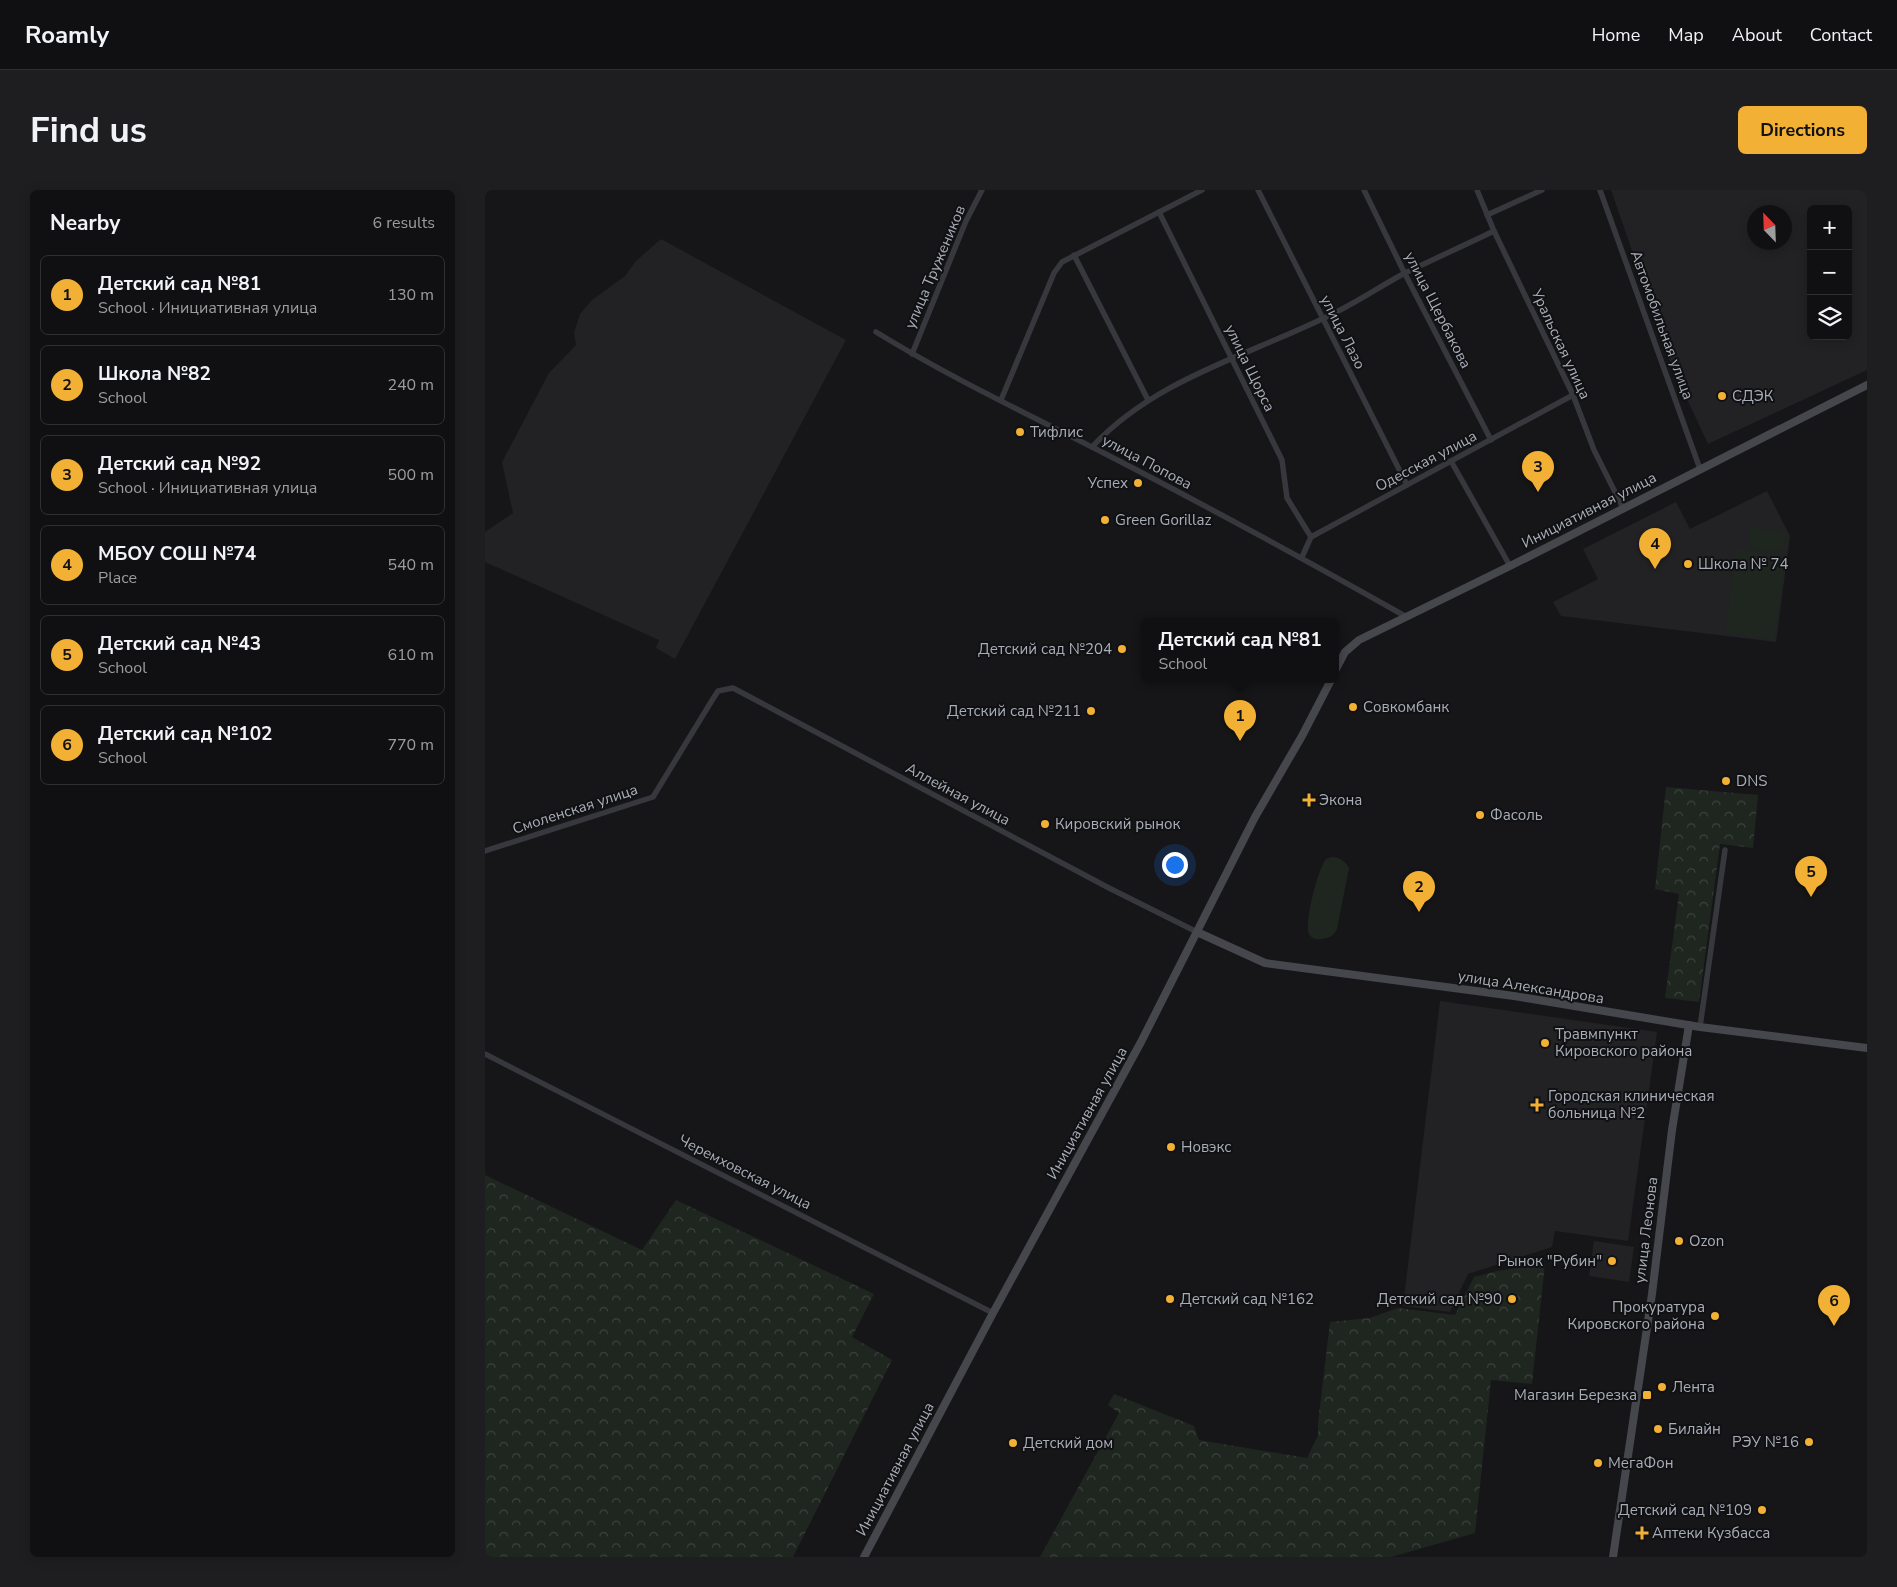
<!DOCTYPE html>
<html lang="en">
<head>
<meta charset="utf-8">
<style>
	:root { --surface:#101012; --page:#1e1e20; --text:#f1f3f6; --muted:#9c9d9f; --line:#303032; --accent:#f2b134 }
	body { margin:0; font-family:"Nunito Sans",sans-serif; background:var(--page); color:var(--text) }
	.controls { position:absolute; right:15px; top:15px; display:grid; overflow:hidden; border-radius:8px; box-shadow:0 2px 12px #0003 }
	.controls button { width:45px; height:45px; display:grid; place-items:center; padding:0; border:0; border-bottom:1px solid var(--line); background:var(--surface); color:var(--text); font:25px sans-serif }
	.compass { position:absolute; left:1262px; top:15px; width:45px; height:45px; border-radius:50%; background:var(--surface); box-shadow:0 2px 12px #0003; rotate:337deg }
	.you { position:absolute; left:689px; top:674px; width:18px; height:18px; margin:-12px; border:4px solid #fff; border-radius:50%; background:#1a73e8; box-shadow:0 0 0 8px #1a73e833 }
	.badge { display:grid; place-items:center; width:32px; height:32px; border-radius:50%; background:var(--accent); color:#111; font-size:16px; font-weight:700 }
	.pin { position:absolute; translate:-50% -41px; filter:drop-shadow(0 1px 2px #0008) }
	.pin::after { content:''; position:absolute; top:26px; width:18px; height:15px; background:inherit; clip-path:polygon(0 0,100% 0,50% 100%) }
	.popup { position:absolute; left:656px; top:428px; width:198px; height:65px; box-sizing:border-box; display:grid; place-content:center; border-radius:8px; background:var(--surface); filter:drop-shadow(0 1px 4px #0005); font-size:16px; white-space:nowrap; color:var(--muted) }
	.popup b { font-size:19px; color:var(--text) }
	.popup::after { content:''; position:absolute; left:50%; top:100%; margin-left:-10px; border:10px solid transparent; border-top-color:var(--surface) }
	.list { margin:0; padding:0; list-style:none }
	h2 { display:flex; justify-content:space-between; align-items:center; height:65px; margin:0; padding:0 20px; font-size:21px }
	h2 small { font-size:16px; font-weight:400; color:var(--muted) }
	.list li { display:grid; grid-template-columns:32px 1fr auto; gap:15px; align-items:center; box-sizing:border-box; height:80px; margin:0 10px 10px; padding:0 10px; border:1px solid var(--line); border-radius:8px }
	.list b { display:block; font-size:19px; white-space:nowrap }
	.list p { margin:0; font-size:16px; white-space:nowrap; color:var(--muted) }
	.list em { font-size:16px; font-style:normal; color:var(--muted) }
	.icon { flex:none; width:28px; height:28px; fill:none; stroke:currentColor; stroke-width:2; stroke-linecap:round; stroke-linejoin:round }
	.map { position:relative; flex:none; width:1382px; height:1367px; overflow:hidden; border-radius:8px }
	header { display:flex; align-items:center; gap:30px; box-sizing:border-box; height:70px; padding:0 25px; background:var(--surface); border-bottom:1px solid var(--line) }
	header strong { font-size:24px }
	nav { display:flex; gap:28px; margin-inline-start:auto; font-size:18px }
	.intro { display:flex; align-items:center; justify-content:space-between; box-sizing:border-box; height:120px; padding:0 30px }
	h1 { margin:0; font-size:35px }
	.button { padding:12px 22px; border-radius:8px; background:var(--accent); color:#111; font-size:18px; font-weight:700 }
	main { display:flex; gap:30px; padding:0 30px }
	aside { flex:1; background:var(--surface); border-radius:8px; box-shadow:0 2px 12px #0003 }
	.map>svg:first-child { display:block }
	.built { fill:#222225; fill-rule:evenodd }
	.forest { fill:url(#forest-crowns) }
	.pitch { fill:#1e261f }
	.lines { fill:none; stroke-linecap:round; stroke-linejoin:round }
	.street { stroke:#37383d; stroke-width:5.5 }
	.secondary { stroke:#45474d; stroke-width:8 }
	.poi-dot { fill:#f2b134; stroke:#111113; stroke-width:2 }
	.labels { text-anchor:middle; dominant-baseline:central; stroke-width:4; stroke-linejoin:round; paint-order:stroke }
	.street-label { font-size:15px; fill:#a8adb8; stroke:#111113 }
	.poi-label { font-size:15px; fill:#a8adb8; stroke:#111113; text-anchor:start }
</style>
</head>
<body>
<header>
<strong>Roamly</strong>
<nav><a>Home</a><a>Map</a><a>About</a><a>Contact</a></nav>
</header>
<div class="intro"><h1>Find us</h1><a class="button">Directions</a></div>
<main>
<aside>
<h2>Nearby<small>6 results</small></h2>
<ul class="list">
<li><span class="badge">1</span><div><b>Детский сад №81</b><p>School · Инициативная улица</p></div><em>130 m</em></li>
<li><span class="badge">2</span><div><b>Школа №82</b><p>School</p></div><em>240 m</em></li>
<li><span class="badge">3</span><div><b>Детский сад №92</b><p>School · Инициативная улица</p></div><em>500 m</em></li>
<li><span class="badge">4</span><div><b>МБОУ СОШ №74</b><p>Place</p></div><em>540 m</em></li>
<li><span class="badge">5</span><div><b>Детский сад №43</b><p>School</p></div><em>610 m</em></li>
<li><span class="badge">6</span><div><b>Детский сад №102</b><p>School</p></div><em>770 m</em></li>
</ul>
</aside>
<div class="map">
<svg width="1382" height="1367" viewBox="0 0 1382 1367">
	<defs>
		<pattern id="forest-crowns" width="20" height="18" patternUnits="userSpaceOnUse" patternTransform="scale(1.25)"><rect width="20" height="18" fill="#1e261f"/><path d="M2 6a3 3 0 1 1 6 0M12 15a3 3 0 1 1 6 0" fill="none" stroke="#3c433d"/></pattern>
	</defs>
	<rect width="100%" height="100%" fill="#161618"/>
	<g class="built">
		<path d="M1126 0H1382V180L1223 254 1188 179ZM1326 19H1363V146H1326ZM1300 22V52H1270V22Z"/>
		<polygon points="176,49 361,150 190,469 171,458 174,450 0,372 0,342 28,323 17,272 64,183 91,155 89,143 95,124 107,110 140,86 151,71"/>
		<polygon points="1282,301 1305,346 1291,452 1076,426 1068,412 1113,389 1098,359 1191,312 1205,339"/>
		<polygon points="955,811 1172,842 1143,1051 1070,1041 1067,1057 983,1084 965,1122 918,1116"/>
		<polygon points="1109,1051 1149,1057 1144,1092 1104,1086"/>
	</g>
	<g class="forest">
		<polygon points="1181,597 1273,605 1268,658 1235,654 1214,812 1180,808 1194,704 1170,699"/>
		<polygon points="0,985 157,1060 191,1010 389,1104 367,1147 407,1170 308,1367 0,1367"/>
		<polygon points="1060,1074 1047,1194 1006,1190 990,1343 906,1367 555,1367 634,1223 623,1215 629,1204 709,1236 714,1250 822,1268 833,1245 833,1233 845,1132 885,1128 913,1118 970,1125 989,1087 1012,1081"/>
	</g>
	<g class="pitch">
		<polygon points="1265,337 1301,342 1298,362 1263,358"/>
		<polygon points="1251,359 1301,366 1289,450 1240,443"/>
		<path d="M846 667C855 667 860 671 864 678L852 739C849 745 845 748 837 749 832 750 827 749 824 744 819 732 833 679 841 669Z"/>
	</g>
	<g class="lines">
		<g class="street">
			<polyline points="773,0 922,295"/>
			<polyline points="879,0 920,84 1006,250"/>
			<polyline points="992,0 1009,41 1088,205 1109,260 1138,318"/>
			<polyline points="1115,0 1215,279"/>
			<polyline points="674,22 797,270 802,308 826,347"/>
			<polyline points="1002,25 1057,0"/>
			<polyline points="589,65 663,210"/>
			<path d="M391 142C461 185 534 220 607 257 713 311 817 368 920 426"/>
			<polyline points="427,164 481,31 497,0"/>
			<polyline points="516,210 569,83 577,72 717,0"/>
			<path d="M607 257C668 191 758 167 837 129 866 116 892 98 920 83 949 69 980 55 1009 41"/>
			<polyline points="966,271 1025,376"/>
			<polyline points="817,367 826,347 1088,205"/>
			<polyline points="0,661 168,607 226,512 233,501 248,498 624,698 712,742"/>
			<polyline points="1215,837 1240,660"/>
			<polyline points="0,864 508,1123"/>
		</g>
		<g class="secondary">
			<polyline points="850,481 860,462 874,450 1025,376 1382,195"/>
			<polyline points="712,742 780,773 1029,806 1215,837 1382,858"/>
			<polyline points="379,1367 508,1123 656,852 770,627 817,546 846,490"/>
			<polyline points="1128,1367 1167,1104 1187,940 1204,835"/>
		</g>
	</g>
	<g class="poi-dot">
		<circle cx="1237" cy="206" r="5"/>
		<circle cx="535" cy="242" r="5"/>
		<circle cx="653" cy="293" r="5"/>
		<circle cx="620" cy="330" r="5"/>
		<circle cx="1203" cy="374" r="5"/>
		<circle cx="637" cy="459" r="5"/>
		<circle cx="868" cy="517" r="5"/>
		<circle cx="606" cy="521" r="5"/>
		<circle cx="1241" cy="591" r="5"/>
		<path d="M821.5 602.5h5v5h5v5h-5v5h-5v-5h-5v-5h5z"/>
		<circle cx="995" cy="625" r="5"/>
		<circle cx="560" cy="634" r="5"/>
		<circle cx="1060" cy="853" r="5"/>
		<path d="M1049.5 907.5h5v5h5v5h-5v5h-5v-5h-5v-5h5z"/>
		<circle cx="686" cy="957" r="5"/>
		<circle cx="1194" cy="1051" r="5"/>
		<circle cx="1127" cy="1071" r="5"/>
		<circle cx="685" cy="1109" r="5"/>
		<circle cx="1027" cy="1109" r="5"/>
		<circle cx="1230" cy="1126" r="5"/>
		<circle cx="1177" cy="1197" r="5"/>
		<rect x="1157" y="1200" width="10" height="10" rx="2.5"/>
		<circle cx="1173" cy="1239" r="5"/>
		<circle cx="1324" cy="1252" r="5"/>
		<circle cx="528" cy="1253" r="5"/>
		<circle cx="1113" cy="1273" r="5"/>
		<circle cx="1277" cy="1320" r="5"/>
		<path d="M1154.5 1335.5h5v5h5v5h-5v5h-5v-5h-5v-5h5z"/>
	</g>
	<g class="labels">
		<g class="street-label">
			<text transform="translate(450 77) rotate(-67)">улица Тружеников</text>
			<text transform="translate(953 120) rotate(63)">улица Щербакова</text>
			<text transform="translate(1177 135) rotate(70)">Автомобильная улица</text>
			<text transform="translate(858 142) rotate(63)">улица Лазо</text>
			<text transform="translate(1076 154) rotate(65)">Уральская улица</text>
			<text transform="translate(765 178) rotate(64)">улица Щорса</text>
			<text transform="translate(941 271) rotate(-28)">Одесская улица</text>
			<text transform="translate(662 272) rotate(28)">улица Попова</text>
			<text transform="translate(1104 320) rotate(-27)">Инициативная улица</text>
			<text transform="translate(473 604) rotate(28)">Аллейная улица</text>
			<text transform="translate(90 619) rotate(-18)">Смоленская улица</text>
			<text transform="translate(1046 797) rotate(9)">улица Александрова</text>
			<text transform="translate(602 923) rotate(-61)">Инициативная улица</text>
			<text transform="translate(260 982) rotate(27)">Черемховская улица</text>
			<text transform="translate(1161 1040) rotate(-83)">улица Леонова</text>
			<text transform="translate(410 1279) rotate(-62)">Инициативная улица</text>
		</g>
		<g class="poi-label">
			<text x="1247" y="206">СДЭК</text>
			<text x="545" y="242">Тифлис</text>
			<text x="643" y="293" text-anchor="end">Успех</text>
			<text x="630" y="330">Green Gorillaz</text>
			<text x="1213" y="374">Школа № 74</text>
			<text x="627" y="459" text-anchor="end">Детский сад №204</text>
			<text x="878" y="517">Совкомбанк</text>
			<text x="596" y="521" text-anchor="end">Детский сад №211</text>
			<text x="1251" y="591">DNS</text>
			<text x="834" y="610">Экона</text>
			<text x="1005" y="625">Фасоль</text>
			<text x="570" y="634">Кировский рынок</text>
			<text x="1070" y="844">Травмпункт<tspan x="1070" dy="17">Кировского района</tspan></text>
			<text x="1063" y="906">Городская клиническая<tspan x="1063" dy="17">больница №2</tspan></text>
			<text x="696" y="957">Новэкс</text>
			<text x="1204" y="1051">Ozon</text>
			<text x="1117" y="1071" text-anchor="end">Рынок "Рубин"</text>
			<text x="695" y="1109">Детский сад №162</text>
			<text x="1017" y="1109" text-anchor="end">Детский сад №90</text>
			<text x="1220" y="1117" text-anchor="end">Прокуратура<tspan x="1220" dy="17">Кировского района</tspan></text>
			<text x="1187" y="1197">Лента</text>
			<text x="1152" y="1205" text-anchor="end">Магазин Березка</text>
			<text x="1183" y="1239">Билайн</text>
			<text x="1314" y="1252" text-anchor="end">РЭУ №16</text>
			<text x="538" y="1253">Детский дом</text>
			<text x="1123" y="1273">МегаФон</text>
			<text x="1267" y="1320" text-anchor="end">Детский сад №109</text>
			<text x="1167" y="1343">Аптеки Кузбасса</text>
		</g>
	</g>
</svg>
<div class="controls">
<button>+</button>
<button>−</button>
<button><svg class="icon" aria-label="layers" viewBox="0 0 24 24"><path d="M12 4l9 5-9 5-9-5zM3 14l9 5 9-5"/></svg></button>
</div>
<svg class="compass" viewBox="-18 -18 36 36"><path d="M0-13l5 13h-10z" fill="#e53935"/><path d="M0 13l5-13h-10z" fill="#9c9d9f"/></svg>
<div class="you"></div>
<div class="pin badge" style="left:755px;top:551px">1</div>
<div class="popup"><b>Детский сад №81</b>School</div>
<div class="pin badge" style="left:934px;top:722px">2</div>
<div class="pin badge" style="left:1053px;top:302px">3</div>
<div class="pin badge" style="left:1170px;top:379px">4</div>
<div class="pin badge" style="left:1326px;top:707px">5</div>
<div class="pin badge" style="left:1349px;top:1136px">6</div>
</div>
</main>
</body>
</html>
